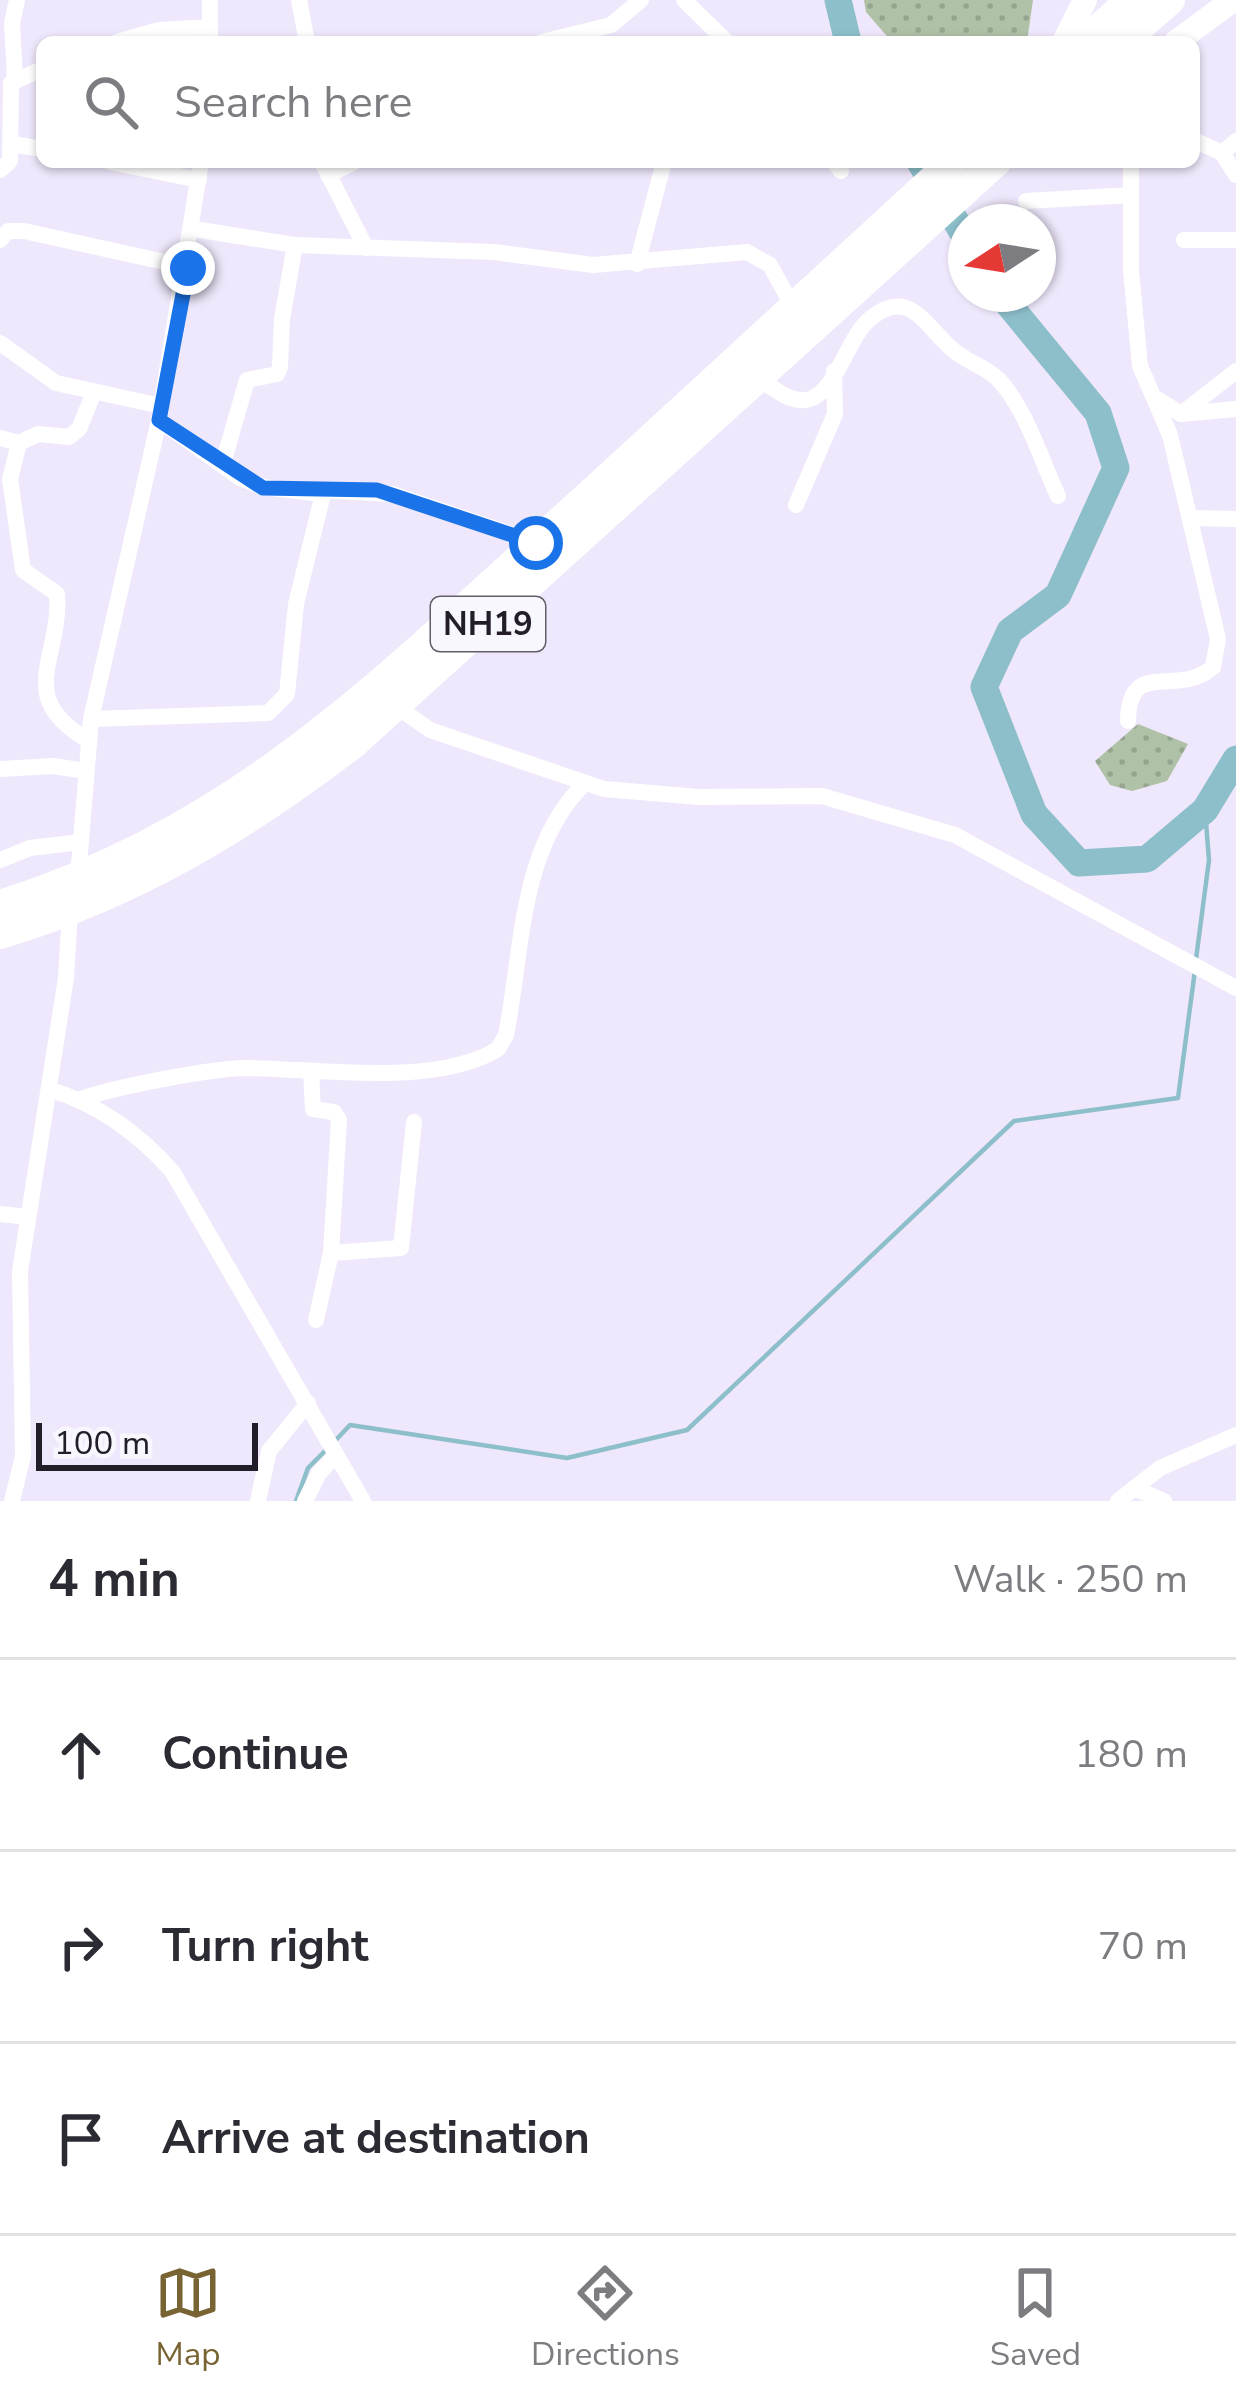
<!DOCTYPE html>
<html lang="en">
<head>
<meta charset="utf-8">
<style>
	:root { --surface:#fff; --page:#f2f2f3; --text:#2b2b33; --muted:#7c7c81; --line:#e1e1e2; --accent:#786433 }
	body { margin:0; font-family:"Nunito Sans",sans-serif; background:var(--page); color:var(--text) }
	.compass { position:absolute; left:948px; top:204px; width:108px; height:108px; border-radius:50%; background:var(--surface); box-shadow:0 3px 9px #0004; rotate:258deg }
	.scale { position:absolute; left:36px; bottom:30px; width:222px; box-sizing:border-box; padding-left:12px; border:6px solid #221d29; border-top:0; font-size:33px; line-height:42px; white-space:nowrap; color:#221d29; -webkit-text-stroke:9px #f9f7fe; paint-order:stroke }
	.stop { position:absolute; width:36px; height:36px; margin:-27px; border:9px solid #1a73e8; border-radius:50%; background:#fff }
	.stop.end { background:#1a73e8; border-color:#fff; box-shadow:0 3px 12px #0008 }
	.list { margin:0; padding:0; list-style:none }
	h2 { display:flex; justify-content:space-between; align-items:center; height:156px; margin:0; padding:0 48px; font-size:51px }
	h2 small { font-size:39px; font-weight:400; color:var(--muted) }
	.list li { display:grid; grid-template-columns:78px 1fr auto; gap:36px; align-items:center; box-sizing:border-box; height:192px; padding:0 48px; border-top:3px solid var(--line) }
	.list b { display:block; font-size:45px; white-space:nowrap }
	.list em { font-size:39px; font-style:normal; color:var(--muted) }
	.icon { flex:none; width:66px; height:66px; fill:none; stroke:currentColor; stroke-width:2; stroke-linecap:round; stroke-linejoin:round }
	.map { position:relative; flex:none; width:1236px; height:1501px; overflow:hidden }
	.search { position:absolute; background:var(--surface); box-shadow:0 3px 9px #0004; left:36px; right:36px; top:36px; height:132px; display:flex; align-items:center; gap:30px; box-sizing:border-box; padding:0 42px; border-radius:18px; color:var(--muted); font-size:45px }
	.sheet { height:732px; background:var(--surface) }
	nav { display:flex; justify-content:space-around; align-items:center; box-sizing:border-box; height:168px; border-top:3px solid var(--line); background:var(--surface); font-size:33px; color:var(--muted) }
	nav a { display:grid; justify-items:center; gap:6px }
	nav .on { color:var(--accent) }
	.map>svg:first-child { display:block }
	.park { fill:url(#park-dots) }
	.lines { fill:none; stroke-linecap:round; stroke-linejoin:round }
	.stream { stroke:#8dbfcb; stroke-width:4.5 }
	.river { stroke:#8dbfcb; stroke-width:27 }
	.street { stroke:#fff; stroke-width:16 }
	.secondary { stroke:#fff; stroke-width:24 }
	.highway { stroke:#fff; stroke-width:30 }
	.route { stroke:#1a73e8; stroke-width:15 }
	.labels { text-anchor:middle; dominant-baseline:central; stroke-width:9; stroke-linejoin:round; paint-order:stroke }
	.shield { fill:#f9f7fe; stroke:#625e69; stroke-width:3 }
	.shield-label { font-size:33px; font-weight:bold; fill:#221d29 }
</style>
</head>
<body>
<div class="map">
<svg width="1236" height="1501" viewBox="0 0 1236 1501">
	<defs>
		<pattern id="park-dots" width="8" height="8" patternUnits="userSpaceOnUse" patternTransform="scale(3)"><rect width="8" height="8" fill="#afc1a7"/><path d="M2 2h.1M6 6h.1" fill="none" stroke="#96a590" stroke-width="1.8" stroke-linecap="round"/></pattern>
	</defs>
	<rect width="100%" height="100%" fill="#efe7fb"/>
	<g class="park">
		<polygon points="864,0 1033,0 1027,42 892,42 866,12"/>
		<polygon points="1138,724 1188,744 1167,781 1132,791 1110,785 1095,761"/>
	</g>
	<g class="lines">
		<g class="stream">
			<polyline points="1196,959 1209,860 1205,810"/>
			<polyline points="334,1442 350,1425 567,1458 687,1430 1014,1121 1178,1098 1195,970"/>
			<polyline points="296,1501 308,1468 326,1450"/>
		</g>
		<g class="river">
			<polyline points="838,0 848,42"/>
			<polyline points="920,162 966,238"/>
			<polyline points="1000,294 1098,413 1116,468 1058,595 1010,631 984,687 1034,814 1079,863 1147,859 1205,810 1236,759"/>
		</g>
		<g class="street">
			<polyline points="210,0 210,42"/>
			<polyline points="299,0 307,42"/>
			<polyline points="684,0 727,42"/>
			<polyline points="117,42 159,30 210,27"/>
			<polyline points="542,42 611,25 641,0"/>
			<polyline points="15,79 12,23 17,0"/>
			<polyline points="1194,140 1222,153"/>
			<polyline points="1236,141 1222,153 1236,175"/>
			<polyline points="12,144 42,149"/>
			<polyline points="110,162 199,180"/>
			<polyline points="322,162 366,248"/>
			<polyline points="834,162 841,171"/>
			<polyline points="0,170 10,161 11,83 42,69"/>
			<polyline points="328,175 354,162"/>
			<polyline points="1026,201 1131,195"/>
			<polyline points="194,229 295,245 494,252 593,265 747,252 770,265 793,307"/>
			<polyline points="0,240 8,231 24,231 187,267"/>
			<polyline points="1184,240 1236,240"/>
			<polyline points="637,264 664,162"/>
			<polyline points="0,343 56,383 161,406"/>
			<path d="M759 379C774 388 792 405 810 399 838 389 847 337 871 318 910 287 925 326 952 349 966 362 985 366 998 379 1026 408 1041 460 1058 496"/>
			<polyline points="1159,400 1181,414 1236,409"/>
			<polyline points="1181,414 1236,371"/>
			<path d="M0 438 19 443 10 479 23 570 57 594C62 658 13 697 88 740"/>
			<polyline points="19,443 38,434 69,437 79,429 94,392"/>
			<polyline points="223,463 247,380 277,374 280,367 282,319 295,245"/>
			<polyline points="318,490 393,494 537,543"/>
			<polyline points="796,505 835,414 834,371"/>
			<polyline points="1190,518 1236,519"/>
			<polyline points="396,706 430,730 604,789 699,797 822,796 955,835 1236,988"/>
			<polyline points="91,719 268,713 287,694 296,604 323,494 263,487 240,478 159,420"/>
			<path d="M1128 721C1129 656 1177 699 1213 667L1218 639 1170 435 1140 366 1131 270V162"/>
			<polyline points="0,769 53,766 86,771"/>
			<polyline points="0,860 30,848 81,842"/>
			<polyline points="78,877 91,719 159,420 201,162"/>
			<polyline points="311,1071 313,1109 334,1112 339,1120 331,1253 316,1320"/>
			<path d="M49 1089C99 1105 137 1132 172 1171L363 1501"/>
			<path d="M81 1099C114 1087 209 1069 244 1068 317 1068 434 1088 498 1049L506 1035C523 950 519 847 585 783"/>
			<polyline points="0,1214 28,1217"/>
			<polyline points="331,1253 401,1248 414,1122"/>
			<polyline points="1134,1488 1164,1501"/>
			<polyline points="12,1501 23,1456 20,1271 66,978 70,910"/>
			<polyline points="258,1501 269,1451 308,1403"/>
			<polyline points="305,1501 319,1473 336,1455"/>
			<polyline points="1118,1501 1160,1468 1236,1435"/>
		</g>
		<g class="secondary">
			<polyline points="1064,42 1085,0"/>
			<polyline points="1176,42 1233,0"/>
		</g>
		<g class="highway">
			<polyline points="1084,42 1131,0"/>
			<polyline points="1122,42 1170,0"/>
			<path d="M0 905C231 832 369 695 543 537 680 413 815 287 952 162"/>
			<path d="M0 934C132 895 245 827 354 743L996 162"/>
		</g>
	</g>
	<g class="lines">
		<polyline class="route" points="188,268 159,420 263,488 377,490 536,543"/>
	</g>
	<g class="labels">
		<rect class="shield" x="431" y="597" width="114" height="54" rx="9"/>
		<g class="shield-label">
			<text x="488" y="624">NH19</text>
		</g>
	</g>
</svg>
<svg class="compass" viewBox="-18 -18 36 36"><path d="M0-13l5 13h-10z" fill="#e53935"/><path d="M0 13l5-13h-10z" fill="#7c7c81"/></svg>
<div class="scale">100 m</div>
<div class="stop" style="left:536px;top:543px"></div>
<div class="stop end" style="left:188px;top:268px"></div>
<div class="search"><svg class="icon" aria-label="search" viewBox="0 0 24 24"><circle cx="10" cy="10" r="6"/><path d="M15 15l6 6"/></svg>Search here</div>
</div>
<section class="sheet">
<h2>4 min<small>Walk · 250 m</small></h2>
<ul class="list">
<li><svg class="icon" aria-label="ahead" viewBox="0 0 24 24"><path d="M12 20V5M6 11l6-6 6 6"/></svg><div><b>Continue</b></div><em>180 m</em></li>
<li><svg class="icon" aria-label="right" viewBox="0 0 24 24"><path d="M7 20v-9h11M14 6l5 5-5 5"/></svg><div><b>Turn right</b></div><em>70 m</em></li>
<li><svg class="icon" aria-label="arrive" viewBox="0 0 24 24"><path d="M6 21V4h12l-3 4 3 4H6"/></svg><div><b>Arrive at destination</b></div></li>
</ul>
</section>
<nav>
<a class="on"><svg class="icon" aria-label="map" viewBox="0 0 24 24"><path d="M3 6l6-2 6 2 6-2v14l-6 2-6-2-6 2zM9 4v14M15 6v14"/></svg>Map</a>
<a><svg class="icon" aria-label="directions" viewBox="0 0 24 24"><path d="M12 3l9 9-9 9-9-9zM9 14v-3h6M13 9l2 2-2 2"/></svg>Directions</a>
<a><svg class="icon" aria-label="saved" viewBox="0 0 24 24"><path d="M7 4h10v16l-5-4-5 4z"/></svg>Saved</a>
</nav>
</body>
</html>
